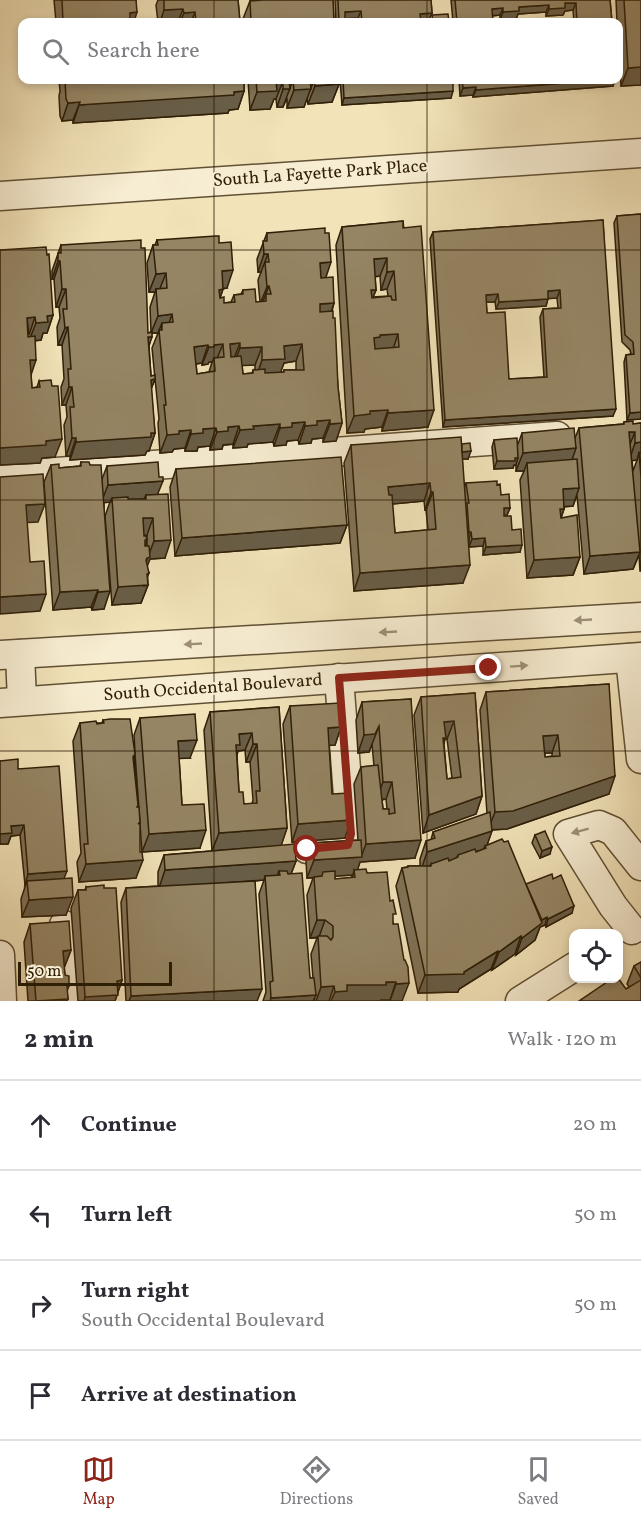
<!DOCTYPE html>
<html lang="en">
<head>
<meta charset="utf-8">
<style>
	:root { --surface:#fff; --page:#f2f2f3; --text:#2b2b33; --muted:#7c7c81; --line:#e1e1e2; --accent:#8f2418 }
	body { margin:0; font-family:Vollkorn,serif; background:var(--page); color:var(--text) }
	.controls { position:absolute; right:18px; bottom:18px; display:grid; overflow:hidden; border-radius:12px; box-shadow:0 3px 9px #0003 }
	.controls button { width:54px; height:54px; display:grid; place-items:center; padding:0; border:0; border-bottom:2px solid var(--line); background:var(--surface); color:var(--text); font:30px sans-serif }
	.scale { position:absolute; left:18px; bottom:15px; width:154px; box-sizing:border-box; padding-left:6px; border:3px solid #301f07; border-top:0; font-size:16px; line-height:21px; white-space:nowrap; color:#301f07; -webkit-text-stroke:4px #f7edd2; paint-order:stroke }
	.stop { position:absolute; width:18px; height:18px; margin:-14px; border:4px solid #8f2418; border-radius:50%; background:#fff }
	.stop.end { background:#8f2418; border-color:#fff; box-shadow:0 2px 6px #0008 }
	.list { margin:0; padding:0; list-style:none }
	h2 { display:flex; justify-content:space-between; align-items:center; height:78px; margin:0; padding:0 24px; font-size:26px }
	h2 small { font-size:20px; font-weight:400; color:var(--muted) }
	.list li { display:grid; grid-template-columns:39px 1fr auto; gap:18px; align-items:center; box-sizing:border-box; height:90px; padding:0 24px; border-top:2px solid var(--line) }
	.list b { display:block; font-size:22px; white-space:nowrap }
	.list p { margin:0; font-size:20px; white-space:nowrap; color:var(--muted) }
	.list em { font-size:20px; font-style:normal; color:var(--muted) }
	.icon { flex:none; width:33px; height:33px; fill:none; stroke:currentColor; stroke-width:2; stroke-linecap:round; stroke-linejoin:round }
	.map { position:relative; flex:none; width:641px; height:1001px; overflow:hidden }
	.search { position:absolute; background:var(--surface); box-shadow:0 3px 9px #0003; left:18px; right:18px; top:18px; height:66px; display:flex; align-items:center; gap:15px; box-sizing:border-box; padding:0 21px; border-radius:12px; color:var(--muted); font-size:22px }
	.sheet { height:438px; background:var(--surface) }
	nav { display:flex; justify-content:space-around; align-items:center; box-sizing:border-box; height:84px; border-top:2px solid var(--line); background:var(--surface); font-size:16px; color:var(--muted) }
	nav a { display:grid; justify-items:center; gap:3px }
	nav .on { color:var(--accent) }
	.map>svg:first-child { display:block }
	.lines { fill:none; stroke-linecap:round; stroke-linejoin:round }
	.minor-casing { stroke:#605034; stroke-width:31 }
	.minor { stroke:#f7edd2; stroke-width:28 }
	.wall { fill:#807256; stroke:#301f07; stroke-width:1.5; fill-rule:evenodd }
	.shaded-wall { fill:#685d46; stroke:#301f07; stroke-width:1.5 }
	.building { fill:#958564; stroke:#301f07; stroke-width:1.5; fill-rule:evenodd }
	.oneway { fill:#9d9077 }
	.route { stroke:#8f2418; stroke-width:8 }
	.grid { fill:none; stroke:#301f07; stroke-width:1.5; stroke-opacity:0.55 }
	.labels { text-anchor:middle; dominant-baseline:central; stroke-width:4.5; stroke-linejoin:round; paint-order:stroke }
	.street-label { font-size:18px; fill:#301f07; stroke:#f7edd2 }
</style>
</head>
<body>
<div class="map">
<svg width="641" height="1001" viewBox="0 0 641 1001">
	<rect width="100%" height="100%" fill="#f2e3b9"/>
	<filter id="stains"><feTurbulence type="fractalNoise" baseFrequency=".00333" numOctaves="4"/><feColorMatrix values="0 0 0 0 .2 0 0 0 0 .09 0 0 0 0 .02 0 0 0 .5 -.17"/></filter>
	<radialGradient id="worn" r=".72"><stop offset=".6" stop-color="#630" stop-opacity="0"/><stop offset="1" stop-color="#630" stop-opacity=".3"/></radialGradient>
	<g class="lines">
		<g class="minor-casing">
			<g id="minor">
				<polyline points="0,196 641,153"/>
				<polyline points="0,476 557,436"/>
				<polyline points="20,654 22,701"/>
				<polyline points="0,655 641,617"/>
				<polyline points="630,658 641,759"/>
				<polyline points="0,703 641,657"/>
				<polyline points="307,849 348,845 351,834 339,678"/>
				<polyline points="64,925 68,1001"/>
				<polyline points="632,930 613,906 568,834 599,825 613,831 641,866"/>
				<polyline points="0,955 2,1001"/>
				<polyline points="520,1001 574,967"/>
			</g>
		</g>
		<use href="#minor" class="minor"/>
	</g>
	<g class="wall">
		<polygon points="54,0 136,0 134,22 56,22"/>
		<polygon points="158,0 238,0 240,22 158,22 156,5"/>
		<polygon points="255,0 333,0 334,22 243,22 243,19 250,1"/>
		<polygon points="335,0 431,0 432,13 429,20 421,21 421,22 359,22 358,18 345,19 345,22 336,22"/>
		<polygon points="451,0 610,0 612,22 574,22 573,10 565,11 563,15 546,16 546,12 518,14 516,19 500,20 500,15 492,16 493,22 453,22"/>
		<polygon points="616,0 641,0 641,85 621,86 618,40 618,22 617,22"/>
		<polygon points="59,80 244,80 244,91 238,109 229,110 228,113 73,123 73,120 62,121 60,116 59,96 60,91"/>
		<polygon points="248,80 339,80 339,84 332,102 308,104 307,98 304,107 287,108 287,98 283,107 277,107 276,99 274,99 270,109 250,110"/>
		<polygon points="340,80 453,80 451,98 342,105"/>
		<polygon points="459,80 615,80 613,86 473,97 473,95 460,96"/>
		<polygon points="641,214 641,419 627,420 624,362 626,355 631,354 630,350 622,342 614,223 617,216"/>
		<path d="M603 220 613 416 443 427 430 239 433 232ZM548 298H557L558 308 543 309 540 317 544 377 509 379 487 313 486 302H495L496 309 546 306Z"/>
		<path d="M403 221 428 427 382 431V427L365 429 364 432 347 433 336 245 342 227ZM380 276 381 290 387 289 388 296 373 297 376 290 375 277Z"/>
		<path d="M267 233 326 278 334 303 332 311 338 387 342 423 336 441 323 442V438L312 439 311 443 299 444 298 440 287 441 286 445 274 446 273 442 248 444 247 447 233 448V444L223 445 222 449 210 450V446L198 447 197 451H185V448L174 449 172 452 160 453 158 423 159 419 152 348 158 333H152L149 346 151 376 155 379 151 389 155 433 149 451H147L145 455 70 460V456H66L64 425 67 417 66 405H62L61 387 64 379 62 345H58L57 327 60 318 59 307H56L54 279H52V271L61 245 148 333 151 332 150 307 155 292H149L147 263 153 245H155L157 240 227 288 223 289 220 298 224 303 231 302 234 295 241 294 243 290 256 302H260L258 280 261 272H258L257 259ZM296 361V370H284V372H280L284 363ZM209 362H212L209 372 197 374 196 364 202 363V365L208 364ZM242 365H255V369L253 370 252 373 243 374Z"/>
		<polygon points="0,250 53,315 47,333 43,333 41,340 35,341 31,375 32,388 37,387 39,381 55,457 42,458 40,463 0,465"/>
		<path d="M624 422 633 424 641 423V571H640L639 555 633 569 584 574 577 495 573 506 564 507V509L561 518 580 557 573 575 527 578 520 480 524 471H516V465H514L513 468 494 469 492 447 494 440 518 444 522 433 575 438 579 428 623 424ZM632 460H637L633 471Z"/>
		<path d="M351 445H461L468 459H462L464 489 466 483 497 485 501 495 510 508 507 515H504L512 530 520 552 483 555V546L469 547V539H468L463 583 354 591 344 463ZM424 501 425 510H426L428 530 395 533 392 504Z"/>
		<path d="M81 462 90 465 102 479 107 466 158 494 165 558 150 559 147 565 148 585 141 603 112 605 105 516 110 502H104V609L92 610 91 607 53 610 44 482 51 465 59 468 80 466ZM147 535V546H145L147 540 144 536Z"/>
		<polygon points="176,469 347,525 340,543 175,556 170,487"/>
		<path d="M609 684V794L507 829 492 830 487 845 526 884 572 913 546 927 545 925 540 927 535 940 516 955 515 954 492 970 491 969 459 989 458 992 418 993 396 886 402 868 407 867 408 866H420V859L426 841 431 840 433 832 487 814 480 710 486 692ZM545 753H552V756L545 757Z"/>
		<path d="M475 693 482 796 476 814 423 833 414 715 421 697ZM445 739H447L452 778 447 779 444 744Z"/>
		<path d="M411 699 415 858 360 862 357 870 367 873 393 922 402 1001H390V1000H381L380 1001H315L314 998 313 1001H263L266 992 259 894 264 880 255 881 257 1001H126L121 902 126 888 158 886V872L164 855 212 851 204 730 210 712 279 707 287 828 281 845 296 861 291 874 310 978H313L311 954 317 938H310L307 895 313 878H307L306 861 313 843 358 840 354 784 361 767 374 766 372 744 369 752 358 753 356 720 362 702ZM245 750 246 762H250L253 800 252 804H244L239 792 237 755 238 751ZM386 799 387 809H383L382 800ZM353 875 351 878 335 879V876Z"/>
		<polygon points="290,706 341,727 335,745 329,745 332,794 345,838 292,842 283,724"/>
		<path d="M140 718 190 758H179L182 805 200 848 142 852 140 825 136 878 79 882 77 862 81 853 73 741 80 723H102L103 720 135 752 134 735ZM135 754 140 823H139L140 822 134 758Z"/>
		<polygon points="0,761 18,769 64,878 66,915 22,917 21,899 26,884 25,885 20,835 11,836 8,844 0,844"/>
		<polygon points="535,835 550,854 540,858 532,843"/>
		<polygon points="86,887 122,980 115,1001 78,1001 71,908 78,890 85,890"/>
		<polygon points="30,924 71,950 64,968 68,999 67,1001 28,1001 24,942"/>
		<polygon points="641,962 641,1001 626,989 629,987 627,984 634,966"/>
	</g>
	<g class="shaded-wall">
		<polygon points="565,3 576,3 573,10 565,11 563,15 546,16 549,9"/>
		<polygon points="549,5 546,12 518,14 516,19 500,20 503,12 519,7"/>
		<polygon points="503,8 500,15 489,16 492,9"/>
		<polygon points="183,9 178,22 160,22 164,10"/>
		<polygon points="361,11 358,18 342,19 345,12"/>
		<polygon points="137,12 134,22 126,22 130,13"/>
		<polygon points="195,12 191,22 180,22 184,13"/>
		<polygon points="432,13 429,20 418,21 420,14"/>
		<polygon points="641,67 641,85 621,86 628,68"/>
		<polygon points="289,80 293,80 283,107 277,107 283,89"/>
		<polygon points="310,80 314,80 304,107 287,108 294,90"/>
		<polygon points="602,80 615,80 613,86 473,97 476,90"/>
		<polygon points="276,81 283,81 276,99 274,99 270,109 250,110 257,92"/>
		<polygon points="339,84 332,102 308,104 315,86"/>
		<polygon points="476,87 473,95 460,96 463,88"/>
		<polygon points="244,91 238,109 229,110 228,113 73,123 79,105"/>
		<polygon points="453,91 451,98 342,105 344,98"/>
		<polygon points="80,102 73,120 62,121 68,103"/>
		<polygon points="264,254 268,254 261,272 258,272"/>
		<polygon points="387,258 380,276 367,277 374,259"/>
		<polygon points="58,261 60,261 54,279 52,279"/>
		<polygon points="331,262 325,280 314,281 320,263"/>
		<polygon points="233,270 227,288 215,289 222,271"/>
		<polygon points="394,271 387,289 381,290 387,272"/>
		<polygon points="166,273 159,291 156,289 155,292 149,292 156,274"/>
		<polygon points="269,286 262,304 260,304 267,287"/>
		<polygon points="62,289 66,289 59,307 56,307"/>
		<polygon points="223,289 217,307 219,290"/>
		<polygon points="371,290 376,290 369,307"/>
		<polygon points="560,290 557,298 545,299 548,291"/>
		<polygon points="498,294 495,302 483,302 486,295"/>
		<polygon points="548,299 546,306 496,309 499,302"/>
		<polygon points="334,303 328,321 313,322 320,304"/>
		<polygon points="172,314 166,332 162,330 162,323 158,333 151,333 158,316"/>
		<polygon points="53,315 47,333 43,333 41,340 29,341 36,323 47,316"/>
		<polygon points="35,317 29,335 27,318"/>
		<polygon points="68,327 62,345 58,345 65,328"/>
		<polygon points="398,334 392,352 373,355 374,338 380,335"/>
		<polygon points="148,337 152,337 146,354"/>
		<polygon points="240,343 233,361 223,362 230,344"/>
		<polygon points="223,344 216,361 214,358 212,362 209,362 208,364 202,365 209,347 214,345"/>
		<polygon points="302,344 296,361 284,363 279,377 256,378 262,360 284,346"/>
		<polygon points="208,345 202,363 187,365 194,347"/>
		<polygon points="262,347 255,365 233,366 240,348"/>
		<polygon points="30,360 36,360 30,378"/>
		<polygon points="155,379 148,397 151,380"/>
		<polygon points="69,387 72,387 66,405 62,405"/>
		<polygon points="616,409 613,416 443,427 445,420"/>
		<polygon points="388,410 382,427 365,429 364,432 347,433 354,416 370,411"/>
		<polygon points="434,410 428,427 382,431 388,413"/>
		<polygon points="641,412 641,419 627,420 630,413"/>
		<polygon points="330,420 323,438 312,439 311,443 299,444 305,426 317,421"/>
		<polygon points="305,422 298,440 287,441 286,445 274,446 280,428 292,423"/>
		<polygon points="342,423 336,441 323,442 330,424"/>
		<polygon points="280,424 273,442 248,444 247,447 233,448 240,430 253,426"/>
		<polygon points="239,426 233,444 223,445 222,449 210,450 217,432 228,427"/>
		<polygon points="216,428 210,446 198,447 197,451 185,451 191,434 203,429"/>
		<polygon points="191,430 185,448 174,449 172,452 160,453 167,435 179,431"/>
		<polygon points="629,432 635,432 628,449"/>
		<polygon points="155,433 149,451 147,451 145,455 70,460 76,442"/>
		<polygon points="72,438 76,438 70,456 66,456"/>
		<polygon points="62,439 55,457 42,458 40,463 0,465 0,448 46,441"/>
		<polygon points="641,442 641,460 639,453 637,460 629,461 635,443"/>
		<polygon points="576,448 570,466 527,463 524,471 516,471 523,453"/>
		<polygon points="471,451 468,459 459,459 462,452"/>
		<polygon points="515,458 518,458 516,465 514,465 513,468 494,469 497,461"/>
		<polygon points="163,481 156,498 146,495 144,499 112,502 112,498 110,502 101,503 108,485"/>
		<polygon points="430,483 424,501 382,505 388,487"/>
		<polygon points="579,488 573,506 557,507 563,489"/>
		<polygon points="431,492 433,492 426,510 425,510"/>
		<polygon points="45,504 38,522 19,523 26,505"/>
		<polygon points="504,508 510,508 507,515 501,516"/>
		<polygon points="560,509 564,509 558,527"/>
		<polygon points="143,518 153,518 147,535 137,536"/>
		<polygon points="347,525 340,543 175,556 182,538"/>
		<polygon points="469,532 471,532 469,539 466,539"/>
		<polygon points="485,538 483,546 469,547 472,539"/>
		<polygon points="171,540 165,558 150,559 144,575 141,575 154,541"/>
		<polygon points="522,545 520,552 483,555 486,547"/>
		<polygon points="640,552 633,569 584,574 590,556"/>
		<polygon points="580,557 573,575 527,578 534,560"/>
		<polygon points="470,565 463,583 354,591 360,573"/>
		<polygon points="149,573 144,586 148,585 141,603 112,605 118,587"/>
		<polygon points="98,590 91,607 53,610 60,592"/>
		<polygon points="110,591 104,609 92,610 98,592"/>
		<polygon points="46,594 40,611 0,614 0,597"/>
		<polygon points="454,721 447,739 445,739 439,756 444,722"/>
		<polygon points="379,726 369,752 358,753 364,735"/>
		<polygon points="341,727 335,745 321,746 328,728"/>
		<polygon points="252,733 245,750 238,751 234,763 230,763 239,734"/>
		<polygon points="558,735 552,753 537,753 543,736"/>
		<polygon points="197,740 190,758 171,759 178,741"/>
		<polygon points="253,744 257,744 250,762 246,762"/>
		<polygon points="615,776 609,794 507,829 488,830 495,812"/>
		<polygon points="383,782 392,782 386,799 376,800"/>
		<polygon points="482,796 476,814 423,833 429,815"/>
		<polygon points="351,820 345,838 292,842 298,824"/>
		<polygon points="24,825 20,835 11,836 8,844 0,844 0,834 11,826"/>
		<polygon points="287,828 281,846 212,851 219,833"/>
		<polygon points="206,830 200,848 142,852 149,834"/>
		<polygon points="492,831 486,848 485,846 483,850 458,855 456,859 431,867 431,864 429,867 421,870 427,852"/>
		<polygon points="421,840 415,858 360,862 356,875 354,870 353,875 307,878 314,860 361,857 366,844"/>
		<polygon points="552,847 550,854 540,858 542,851"/>
		<polygon points="143,860 136,878 79,882 86,864"/>
		<polygon points="296,861 289,879 279,871 276,879 265,876 264,880 159,888 165,870"/>
		<polygon points="67,871 63,881 27,881 26,884 25,885 28,874"/>
		<polygon points="73,897 66,915 22,917 29,900"/>
		<polygon points="574,906 572,913 546,927 548,919"/>
		<polygon points="547,917 545,925 540,927 535,940 516,955 522,938 541,923 542,920"/>
		<polygon points="317,920 325,920 319,937 310,938"/>
		<polygon points="521,936 515,954 492,970 499,952"/>
		<polygon points="71,950 64,968 63,951"/>
		<polygon points="498,951 491,969 459,989 458,992 418,993 425,975 464,972"/>
		<polygon points="122,980 115,1001 84,1001 85,997 117,981"/>
		<polygon points="396,982 390,1000 381,1000 380,1001 331,1001 335,992 347,985"/>
		<polygon points="409,983 402,1001 390,1001 396,984"/>
		<polygon points="67,986 69,986 64,999 68,999 67,1001 44,1001"/>
		<polygon points="334,986 329,1001 316,1001 321,987"/>
		<polygon points="262,989 257,1001 129,1001 131,996"/>
		<polygon points="316,995 313,1001 270,1001 271,998"/>
	</g>
	<g class="building">
		<polygon points="62,0 136,0 137,12 130,13 130,22 63,22"/>
		<polygon points="164,0 238,0 240,22 204,22 204,21 196,21 195,12 184,13 183,9 164,10"/>
		<polygon points="263,0 333,0 334,22 251,22 250,1"/>
		<polygon points="338,0 431,0 432,13 420,14 421,22 362,22 361,11 345,12 345,22 339,22"/>
		<polygon points="455,0 610,0 612,22 577,22 576,3 565,3 565,8 549,9 549,5 519,7 519,11 503,12 503,8 492,9 493,22 457,22"/>
		<polygon points="624,0 641,0 641,67 628,68"/>
		<polygon points="448,14 449,22 432,22 433,22 432,15"/>
		<polygon points="65,80 244,80 244,91 234,92 234,95 79,105 80,102 68,103 66,99"/>
		<polygon points="256,80 310,80 311,89 294,90 293,80 289,80 290,89 283,89 283,81 276,81 277,91 257,92"/>
		<polygon points="314,80 339,80 339,84 315,86"/>
		<polygon points="343,80 453,80 453,91 344,98"/>
		<polygon points="462,80 602,80 476,90 476,87 463,88"/>
		<polygon points="641,214 641,412 630,413 626,355 634,354 633,342 625,335 617,216"/>
		<path d="M603 220 616 409 445 420 433 232ZM560 290 561 308 543 309 547 377 509 379 505 312 487 313 486 295 498 294 499 302 548 299V291Z"/>
		<path d="M403 221V228L421 226 434 410 388 413V410L370 411V414L354 416 342 227ZM387 258V272L394 271 396 300H392L391 296 372 298 371 290H376L374 259ZM398 334 399 347 375 349 374 338 380 337V335Z"/>
		<path d="M325 228V233H329L331 262 320 263 321 278 333 277 334 303 320 304V312L333 311V318H335L338 387 342 423 330 424V420L317 421V425L305 426V422L292 423V427L280 428V424L253 426 254 429 240 430 239 426 228 427V431L217 432 216 428 203 429V433L191 434V430L179 431V434L167 435 164 405H166L159 330H162V323L173 322 172 314 158 316 156 289 167 288 166 273 156 274 153 245H158L157 240 216 236H219V243L231 242 233 270 222 271 223 289 219 290 220 298 224 297V303L235 302 234 295 243 294V290L255 289 256 302 266 301V294H271L269 286 267 287 265 262H269L268 254H264L263 241H267V233ZM240 343V348L262 347V360L285 359 284 346 302 344 304 370H284V372L265 373V369L253 370V373L243 374 241 356 231 357 230 344ZM223 344 224 357 214 358 215 371 197 374 194 347 208 345 209 347H214V345Z"/>
		<polygon points="141,240 141,248 145,248 148,333 152,332 152,337 148,337 151,376 155,375 155,379 151,380 155,433 151,433 151,437 76,442 76,438 72,438 70,407 74,407 72,387 69,387 68,369 71,369 68,327 65,328 63,309 67,309 66,289 62,289 60,261 58,261 58,253 61,253 61,245"/>
		<polygon points="46,247 47,255 49,254 53,315 47,316 48,322 36,323 35,317 27,318 28,337 35,336 36,360 30,360 32,388 40,387 39,381 51,380 52,386 58,386 62,439 46,441 46,445 0,448 0,250"/>
		<polygon points="633,421 633,424 641,423 641,442 635,443 635,432 629,432 640,552 590,556 579,428 624,424 624,422"/>
		<polygon points="574,428 576,448 523,453 522,433"/>
		<path d="M461 437 470 565 360 573 351 445ZM430 483 431 492H433L436 529 395 533 392 495H389L388 487Z"/>
		<polygon points="517,438 518,458 515,458 515,461 497,461 494,440"/>
		<polygon points="470,443 471,451 462,452 462,444"/>
		<polygon points="639,453 641,453 641,477"/>
		<polygon points="341,457 347,525 182,538 176,469"/>
		<polygon points="577,459 579,488 563,489 564,509 560,509 561,518 577,515 580,557 534,560 527,463"/>
		<polygon points="81,462 89,462 90,465 101,465 110,591 98,592 98,590 60,592 51,465 59,464 59,468 81,466"/>
		<polygon points="158,462 159,477 163,477 163,481 108,485 107,466"/>
		<polygon points="43,474 45,504 26,505 30,562 44,561 46,594 0,597 0,477"/>
		<polygon points="497,481 497,485 500,484 501,495 509,494 510,508 504,508 504,516 511,516 512,530 521,529 522,545 486,547 485,538 472,539 471,532 469,532 467,503 469,503 466,483"/>
		<polygon points="168,494 171,540 154,541 153,518 143,518 144,536 146,536 147,540 145,540 145,546 149,546 150,557 147,558 146,560 149,573 147,574 148,585 118,587 112,498 128,497 128,499 146,499 146,495"/>
		<path d="M609 684 615 776 513 811 495 812 486 692ZM558 735 560 756 545 757 543 736Z"/>
		<path d="M475 693 482 796 429 815 421 697ZM454 721 461 777 447 779 443 738H446L444 722Z"/>
		<polygon points="411,699 421,840 366,844 361,767 378,765 383,809 389,809 389,814 395,813 392,782 383,782 379,726 375,734 364,735 362,702"/>
		<polygon points="340,703 341,727 328,728 332,794 349,793 351,820 298,824 290,706"/>
		<path d="M279 707 287 828 219 833 210 712ZM252 733 253 744H257L260 791H256L257 803 244 804 243 792H239L236 745H240L239 734Z"/>
		<polygon points="195,714 197,740 178,741 182,805 204,804 206,830 149,834 140,718"/>
		<polygon points="110,719 130,719 135,754 133,757 138,805 137,807 139,807 140,822 138,824 140,823 140,852 142,852 143,860 86,864 84,844 88,844 80,723 96,721 97,724 104,723 103,720"/>
		<polygon points="18,759 18,769 59,766 67,871 28,874 24,825 11,826 12,833 0,834 0,761"/>
		<polygon points="490,812 492,831 427,852 426,841 435,838 433,832"/>
		<polygon points="545,831 552,847 542,851 535,835"/>
		<polygon points="502,839 504,842 508,841 542,923 522,938 521,936 499,952 498,951 464,972 464,974 425,975 402,868 408,867 408,866 431,866 431,864 448,858 449,861 458,857 458,855 475,849 476,852 486,848 485,846"/>
		<polygon points="361,840 362,857 314,860 313,843"/>
		<polygon points="295,844 296,861 165,870 164,855"/>
		<polygon points="366,869 367,873 387,872 390,901 393,900 396,914 393,914 393,924 398,924 404,960 405,960 408,967 409,983 396,984 396,982 386,982 386,985 347,985 347,991 335,992 334,986 321,987 318,936 327,936 331,940 333,937 333,926 325,920 317,920 314,877 322,876 323,872 335,871 335,879 355,877 354,870"/>
		<polygon points="279,871 287,871 288,874 302,873 310,978 314,978 316,995 271,998 270,982 273,981 265,876 280,875"/>
		<polygon points="552,874 553,879 561,875 574,906 548,919 547,917 542,920 526,884"/>
		<polygon points="72,878 73,897 29,900 27,881"/>
		<polygon points="255,881 262,989 131,996 126,888"/>
		<polygon points="104,885 104,888 116,888 122,980 117,981 118,995 85,997 78,890 86,890 86,887"/>
		<polygon points="69,921 71,950 63,951 65,975 69,976 69,986 67,986 68,999 36,1001 30,924"/>
		<polygon points="641,962 641,978 634,966"/>
		<polygon points="613,978 618,978 626,989 641,980 641,1001 579,1001"/>
	</g>
	<defs><path id="oneway-solid" d="M-6-.8H1V-3.2L6.5 0L1 3.2V.8H-6Z" transform="scale(1.5)"/></defs>
	<g class="oneway">
		<use href="#oneway-solid" transform="translate(583 620) rotate(177)"/>
		<use href="#oneway-solid" transform="translate(388 632) rotate(177)"/>
		<use href="#oneway-solid" transform="translate(193 644) rotate(177)"/>
		<use href="#oneway-solid" transform="translate(519 666) rotate(-4)"/>
		<use href="#oneway-solid" transform="translate(580 831) rotate(165)"/>
	</g>
	<g class="lines">
		<polyline class="route" points="307,849 348,845 351,834 339,678 489,668"/>
	</g>
	<path class="grid" d="M214 0V22M427 0V22M214 80V1001M427 80V1001M0 250H641M0 500H641M0 751H641"/>
	<g class="labels">
		<g class="street-label">
			<text transform="translate(320 174) rotate(-4)">South La Fayette Park Place</text>
			<text transform="translate(213 688) rotate(-4)">South Occidental Boulevard</text>
		</g>
	</g>
	<rect width="100%" height="100%" filter="url(#stains)"/>
	<rect width="100%" height="100%" fill="url(#worn)"/>
</svg>
<div class="controls">
<button><svg class="icon" aria-label="locate" viewBox="0 0 24 24"><circle cx="12" cy="12" r="6"/><path d="M12 2v4M12 18v4M2 12h4M18 12h4"/></svg></button>
</div>
<div class="scale">50 m</div>
<div class="stop" style="left:307px;top:849px"></div>
<div class="stop end" style="left:489px;top:668px"></div>
<div class="search"><svg class="icon" aria-label="search" viewBox="0 0 24 24"><circle cx="10" cy="10" r="6"/><path d="M15 15l6 6"/></svg>Search here</div>
</div>
<section class="sheet">
<h2>2 min<small>Walk · 120 m</small></h2>
<ul class="list">
<li><svg class="icon" aria-label="ahead" viewBox="0 0 24 24"><path d="M12 20V5M6 11l6-6 6 6"/></svg><div><b>Continue</b></div><em>20 m</em></li>
<li><svg class="icon" aria-label="left" viewBox="0 0 24 24"><path d="M17 20v-9H6M10 6l-5 5 5 5"/></svg><div><b>Turn left</b></div><em>50 m</em></li>
<li><svg class="icon" aria-label="right" viewBox="0 0 24 24"><path d="M7 20v-9h11M14 6l5 5-5 5"/></svg><div><b>Turn right</b><p>South Occidental Boulevard</p></div><em>50 m</em></li>
<li><svg class="icon" aria-label="arrive" viewBox="0 0 24 24"><path d="M6 21V4h12l-3 4 3 4H6"/></svg><div><b>Arrive at destination</b></div></li>
</ul>
</section>
<nav>
<a class="on"><svg class="icon" aria-label="map" viewBox="0 0 24 24"><path d="M3 6l6-2 6 2 6-2v14l-6 2-6-2-6 2zM9 4v14M15 6v14"/></svg>Map</a>
<a><svg class="icon" aria-label="directions" viewBox="0 0 24 24"><path d="M12 3l9 9-9 9-9-9zM9 14v-3h6M13 9l2 2-2 2"/></svg>Directions</a>
<a><svg class="icon" aria-label="saved" viewBox="0 0 24 24"><path d="M7 4h10v16l-5-4-5 4z"/></svg>Saved</a>
</nav>
</body>
</html>
